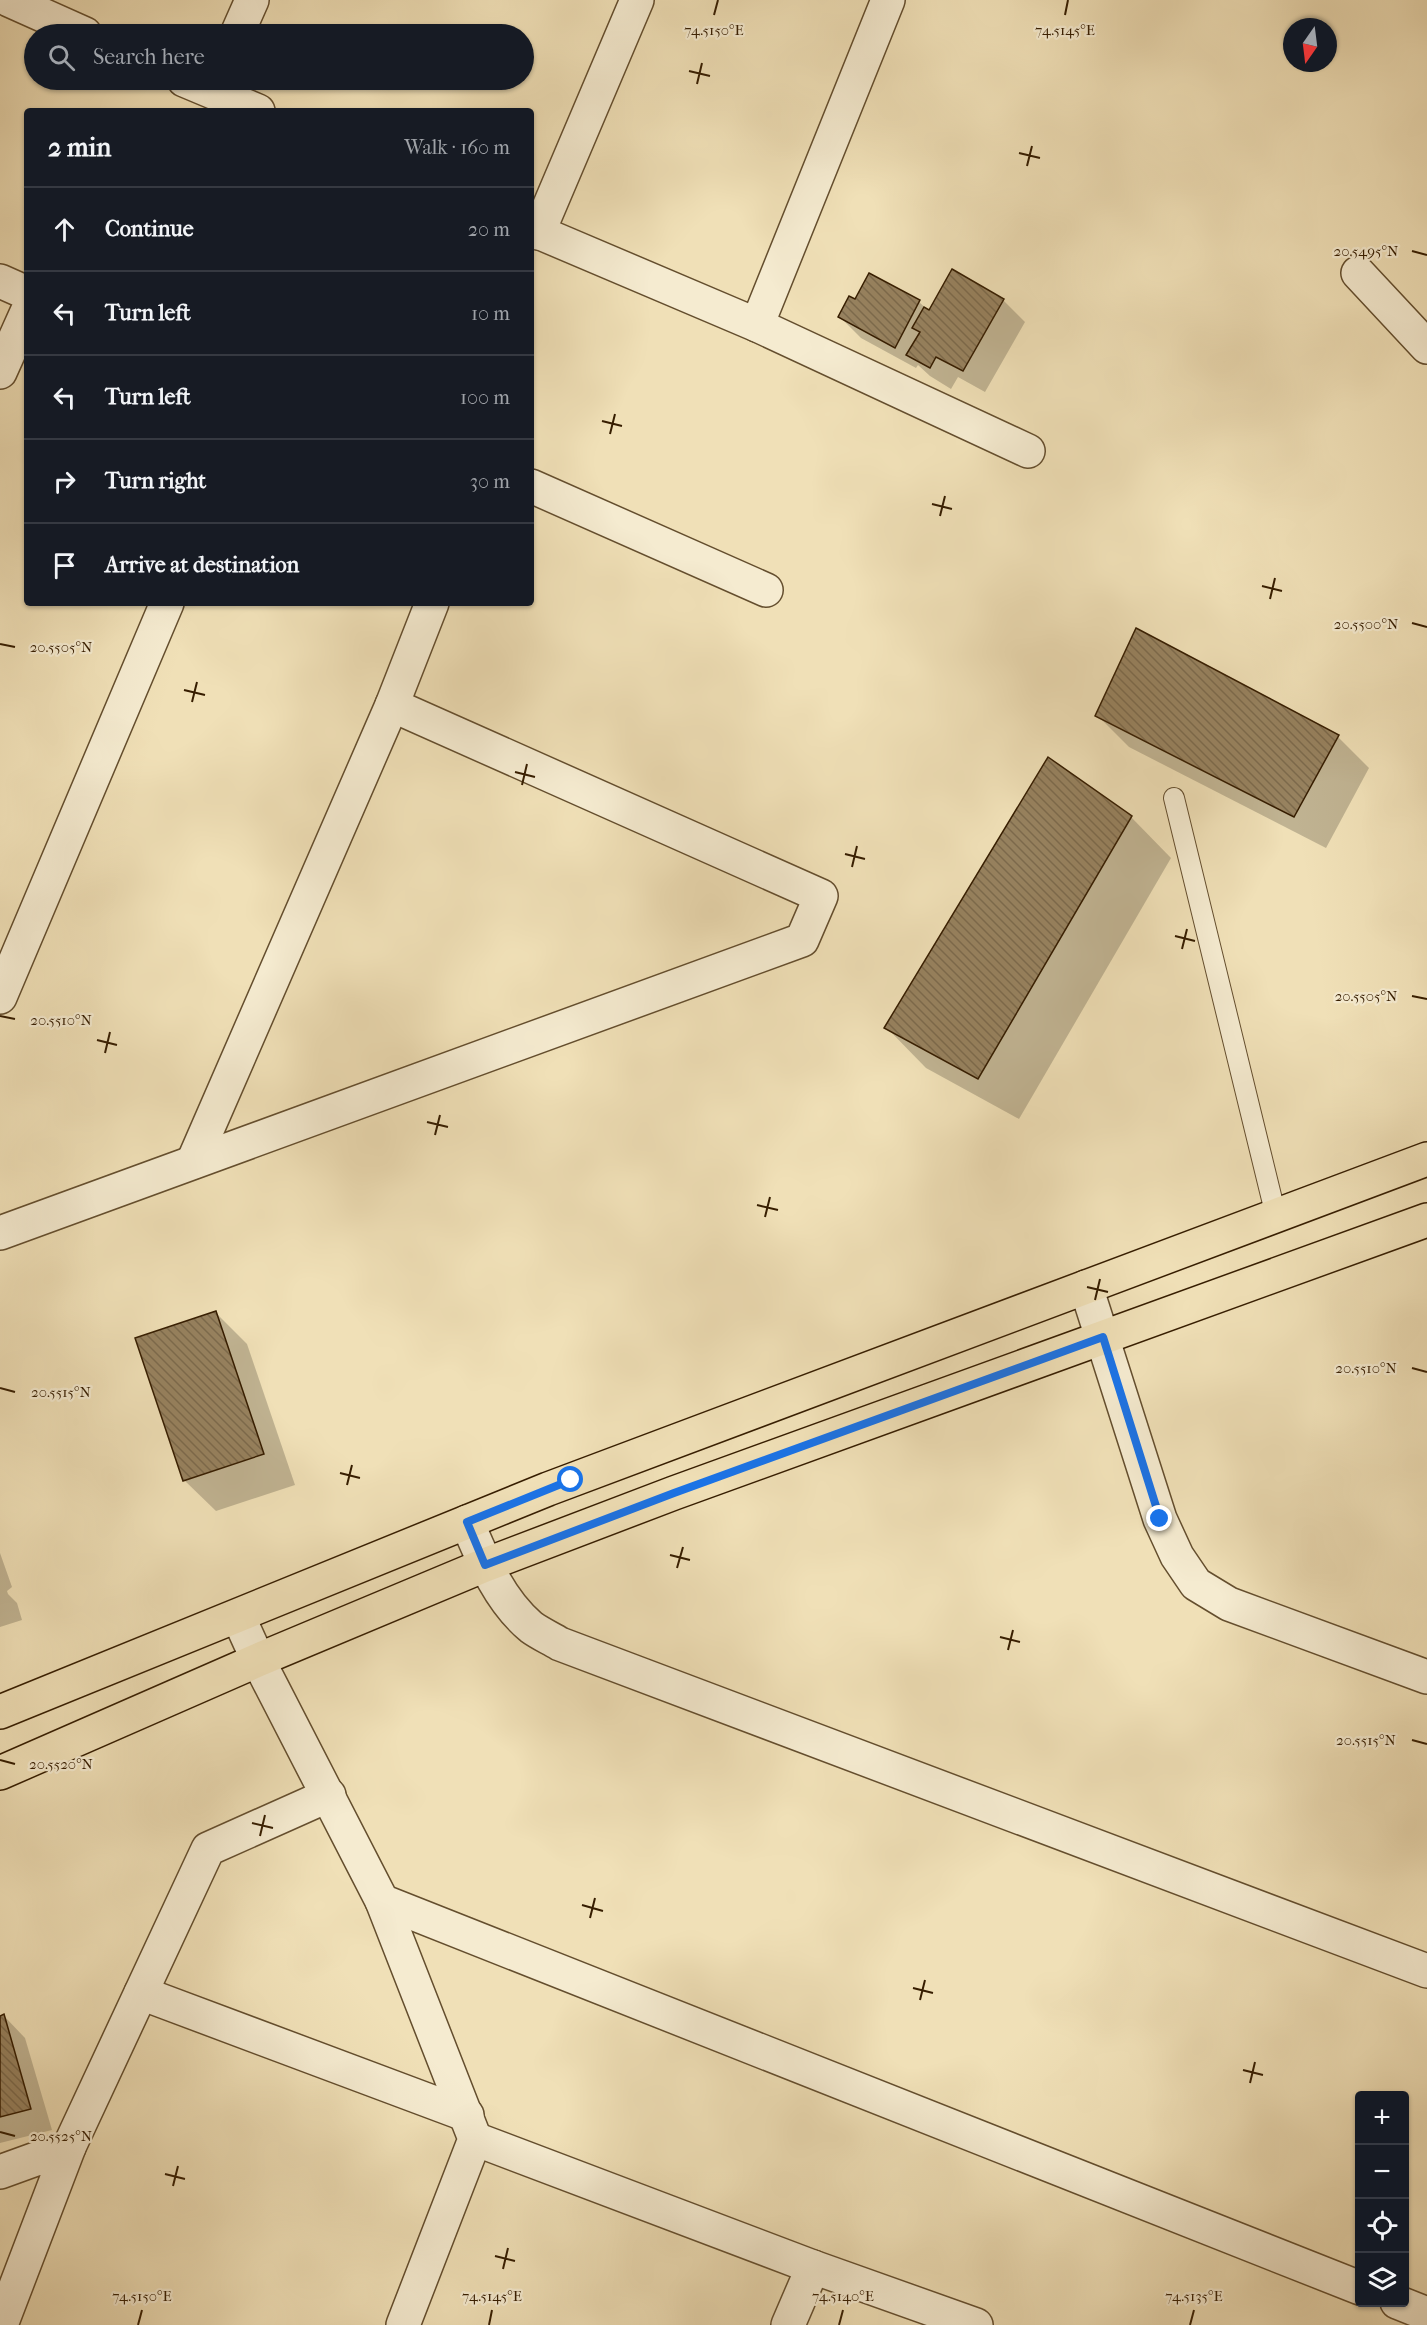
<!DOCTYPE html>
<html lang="en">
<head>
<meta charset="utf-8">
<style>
	:root { --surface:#171b24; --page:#20242c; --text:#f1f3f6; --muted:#9ea1a6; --line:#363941 }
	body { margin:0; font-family:"IM FELL French Canon",serif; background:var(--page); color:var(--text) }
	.controls { position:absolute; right:18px; bottom:18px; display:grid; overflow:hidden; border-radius:6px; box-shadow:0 2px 4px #0004 }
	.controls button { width:54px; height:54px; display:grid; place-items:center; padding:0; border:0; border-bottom:2px solid var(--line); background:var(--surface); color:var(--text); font:30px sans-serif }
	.compass { position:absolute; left:1283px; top:18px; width:54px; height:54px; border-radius:50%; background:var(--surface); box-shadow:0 2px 4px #0004; rotate:194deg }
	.stop { position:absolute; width:18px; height:18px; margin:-14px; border:4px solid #1a73e8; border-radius:50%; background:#fff }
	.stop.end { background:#1a73e8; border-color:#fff; box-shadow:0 2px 6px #0008 }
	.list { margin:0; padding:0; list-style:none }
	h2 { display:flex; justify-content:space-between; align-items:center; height:78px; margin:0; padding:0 24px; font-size:26px }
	h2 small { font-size:20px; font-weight:400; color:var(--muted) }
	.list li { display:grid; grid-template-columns:39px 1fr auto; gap:18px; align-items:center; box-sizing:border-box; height:84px; padding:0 24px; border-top:2px solid var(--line) }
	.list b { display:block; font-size:22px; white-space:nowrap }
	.list em { font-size:20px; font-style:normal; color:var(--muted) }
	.icon { flex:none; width:33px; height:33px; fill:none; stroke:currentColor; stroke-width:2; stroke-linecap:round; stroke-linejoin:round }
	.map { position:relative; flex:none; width:1427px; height:2325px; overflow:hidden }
	.search { position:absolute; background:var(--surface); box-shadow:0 2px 4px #0004; left:24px; top:24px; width:510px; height:66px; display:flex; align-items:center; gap:15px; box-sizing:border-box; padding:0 21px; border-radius:33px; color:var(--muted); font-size:22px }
	.panel { position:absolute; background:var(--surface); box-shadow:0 2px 4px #0004; left:24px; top:108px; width:510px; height:498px; border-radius:6px }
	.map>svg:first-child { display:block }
	.shadow { fill:#0003 }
	.building { fill:url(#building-back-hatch); stroke:#361d00; stroke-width:1.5 }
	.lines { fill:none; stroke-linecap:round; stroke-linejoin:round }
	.lane-casing { stroke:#644e2e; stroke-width:22 }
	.street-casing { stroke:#644e2e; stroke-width:36 }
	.primary-casing { stroke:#361d00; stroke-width:36 }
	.lane { stroke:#f5ebd0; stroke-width:20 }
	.street { stroke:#f5ebd0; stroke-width:33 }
	.primary { stroke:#f0e0b7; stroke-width:33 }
	.route { stroke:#1a73e8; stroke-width:8 }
	.ticks { fill:none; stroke:#361d00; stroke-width:2 }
	.ticks-label { font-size:15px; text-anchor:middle; fill:#361d00; stroke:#f5ebd0; stroke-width:4.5; stroke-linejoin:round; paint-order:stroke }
</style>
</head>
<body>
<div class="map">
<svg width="1427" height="2325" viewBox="0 0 1427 2325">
	<defs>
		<pattern id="building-back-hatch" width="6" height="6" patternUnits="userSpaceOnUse" patternTransform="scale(1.5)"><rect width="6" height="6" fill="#97825f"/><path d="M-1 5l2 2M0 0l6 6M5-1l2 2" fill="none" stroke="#7c6a4c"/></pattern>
	</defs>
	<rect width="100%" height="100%" fill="#f0e0b7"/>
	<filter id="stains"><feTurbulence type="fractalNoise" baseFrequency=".00333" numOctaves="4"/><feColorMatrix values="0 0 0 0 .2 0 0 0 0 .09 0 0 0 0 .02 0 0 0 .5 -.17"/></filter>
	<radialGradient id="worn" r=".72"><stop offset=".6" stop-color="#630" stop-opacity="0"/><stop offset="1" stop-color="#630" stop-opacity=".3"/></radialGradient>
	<g class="shadow">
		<polygon points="953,271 1003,300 1025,322 985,392 958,377 951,389 930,376 918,365 916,368 861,338 840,317 856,301 919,302 930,312"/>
		<polygon points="1097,715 1338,737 1369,768 1326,848 1129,747"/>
		<polygon points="1131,817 1171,858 1019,1119 926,1068 886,1027"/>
		<polygon points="215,1312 247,1344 295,1485 216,1511 184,1480"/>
		<polygon points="0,1553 12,1587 7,1591 8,1594 17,1603 22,1620 0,1627"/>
		<polygon points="4,2016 25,2038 52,2130 0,2143 0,2017"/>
	</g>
	<g class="building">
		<polygon points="952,269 1004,299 963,371 936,357 930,368 906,355 920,332 912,328 924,307 929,310"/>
		<polygon points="869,273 920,300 895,348 838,317 849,296 855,299"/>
		<polygon points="1136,628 1339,735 1294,817 1095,716"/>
		<polygon points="1048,757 1132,816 978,1079 884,1028"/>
		<polygon points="216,1311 264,1454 183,1481 135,1338"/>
		<polygon points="4,2014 31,2109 0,2117 0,2016"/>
	</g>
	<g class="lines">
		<g class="lane-casing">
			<polyline id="lane" points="1174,798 1276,1216"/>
		</g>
		<g class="street-casing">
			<g id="street">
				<polyline points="9,0 85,34"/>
				<polyline points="237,34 252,0"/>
				<polyline points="184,80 258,111"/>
				<polyline points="531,229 757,325 1028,451"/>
				<polyline points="538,233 637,0"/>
				<polyline points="1358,273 1427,347"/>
				<polyline points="0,281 27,293"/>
				<polyline points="757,325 888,0"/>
				<polyline points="0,372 27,312"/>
				<polyline points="531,486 766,590"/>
				<polyline points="0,997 167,603"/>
				<polyline points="193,1162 392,705"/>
				<polyline points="0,1233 802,940 821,896 392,705 432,603"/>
				<polyline points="1086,1287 1160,1519 1177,1556 1196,1584 1229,1604 1427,1677"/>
				<path d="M467 1522C483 1560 499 1600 531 1627 539 1633 550 1638 560 1644L1427 1971"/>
				<polyline points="238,1616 258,1660 382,1901 1360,2288"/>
				<polyline points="382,1901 475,2139 403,2325"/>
				<polyline points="141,1993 467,2115"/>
				<polyline points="475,2139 813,2267 976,2325"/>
				<polyline points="69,2147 208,1849 329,1795"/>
				<polyline points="0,2172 69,2147 1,2325"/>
				<polyline points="1397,2302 1427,2314"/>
				<polyline points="788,2325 813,2267"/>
			</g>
		</g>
		<g class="primary-casing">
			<g id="primary">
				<polyline points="0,1712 548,1489 1427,1159"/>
				<polyline points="0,1773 258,1660 485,1565 674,1493 1427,1220"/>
			</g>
		</g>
		<use href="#lane" class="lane"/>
		<use href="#street" class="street"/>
		<use href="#primary" class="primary"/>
	</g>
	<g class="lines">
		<polyline class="route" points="571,1480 467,1522 485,1565 674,1493 1103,1337 1160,1519"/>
	</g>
	<path class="ticks" d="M714 15 718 0M1065 15 1068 0M689 71 710 76M697 84 702 63M1019 153 1040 158M1027 166 1032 146M1412 251 1427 255M602 421 622 426M610 434 615 414M932 504 952 509M940 516 945 496M1262 586 1282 591M1270 599 1275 578M1412 623 1427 627M0 644 15 647M184 690 205 695M192 702 197 682M515 772 535 777M522 785 527 764M845 854 865 859M852 867 857 846M1175 936 1195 941M1182 949 1187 929M1412 996 1427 999M0 1016 15 1019M97 1040 117 1045M105 1053 110 1032M427 1122 448 1127M435 1135 440 1115M757 1205 778 1210M765 1217 770 1197M1087 1287 1108 1292M1095 1300 1100 1279M1412 1368 1427 1372M0 1388 15 1392M340 1473 360 1478M347 1485 352 1465M670 1555 690 1560M677 1568 683 1547M1000 1637 1020 1642M1008 1650 1013 1630M1412 1740 1427 1744M0 1760 15 1764M252 1823 273 1828M260 1836 265 1815M582 1905 603 1911M590 1918 595 1898M913 1988 933 1993M920 2000 925 1980M1243 2070 1263 2075M1250 2083 1255 2062M0 2132 15 2136M165 2174 185 2179M173 2186 178 2166M495 2256 515 2261M503 2269 508 2248M138 2325 142 2310M489 2325 492 2310M839 2325 843 2310M1190 2325 1194 2310"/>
	<g class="ticks-label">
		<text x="714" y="35">74.5150°E</text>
		<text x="1065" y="35">74.5145°E</text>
		<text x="1366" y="256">20.5495°N</text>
		<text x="1366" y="629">20.5500°N</text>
		<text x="61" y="652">20.5505°N</text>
		<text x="1366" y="1001">20.5505°N</text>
		<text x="61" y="1025">20.5510°N</text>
		<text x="1366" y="1373">20.5510°N</text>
		<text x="61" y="1397">20.5515°N</text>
		<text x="1366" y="1745">20.5515°N</text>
		<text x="61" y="1769">20.5520°N</text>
		<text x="61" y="2141">20.5525°N</text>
		<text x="142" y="2301">74.5150°E</text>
		<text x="492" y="2301">74.5145°E</text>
		<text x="843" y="2301">74.5140°E</text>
		<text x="1194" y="2301">74.5135°E</text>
	</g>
	<rect width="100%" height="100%" filter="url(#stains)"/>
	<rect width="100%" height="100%" fill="url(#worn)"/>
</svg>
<div class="controls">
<button>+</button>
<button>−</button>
<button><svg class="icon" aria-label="locate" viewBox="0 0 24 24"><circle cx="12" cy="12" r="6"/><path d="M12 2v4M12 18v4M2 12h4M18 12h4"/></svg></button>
<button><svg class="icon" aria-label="layers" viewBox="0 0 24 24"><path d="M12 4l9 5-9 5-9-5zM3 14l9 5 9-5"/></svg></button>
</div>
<svg class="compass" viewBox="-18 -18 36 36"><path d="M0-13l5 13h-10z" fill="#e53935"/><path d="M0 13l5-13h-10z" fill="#9ea1a6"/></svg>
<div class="stop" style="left:571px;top:1480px"></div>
<div class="stop end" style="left:1160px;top:1519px"></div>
<div class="search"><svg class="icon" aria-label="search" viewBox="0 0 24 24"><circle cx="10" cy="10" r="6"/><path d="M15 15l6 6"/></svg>Search here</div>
<section class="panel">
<h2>2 min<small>Walk · 160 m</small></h2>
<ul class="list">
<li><svg class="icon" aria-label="ahead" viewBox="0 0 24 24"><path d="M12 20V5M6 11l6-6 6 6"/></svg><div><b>Continue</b></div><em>20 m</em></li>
<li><svg class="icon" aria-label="left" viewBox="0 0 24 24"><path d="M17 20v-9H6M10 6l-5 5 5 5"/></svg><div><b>Turn left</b></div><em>10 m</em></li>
<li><svg class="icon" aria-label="left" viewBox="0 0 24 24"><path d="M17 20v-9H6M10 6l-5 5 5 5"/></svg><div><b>Turn left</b></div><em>100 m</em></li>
<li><svg class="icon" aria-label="right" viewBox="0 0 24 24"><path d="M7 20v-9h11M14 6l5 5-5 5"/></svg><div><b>Turn right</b></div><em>30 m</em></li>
<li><svg class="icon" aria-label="arrive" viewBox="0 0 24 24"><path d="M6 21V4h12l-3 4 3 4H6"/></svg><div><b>Arrive at destination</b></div></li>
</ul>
</section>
</div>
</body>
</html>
